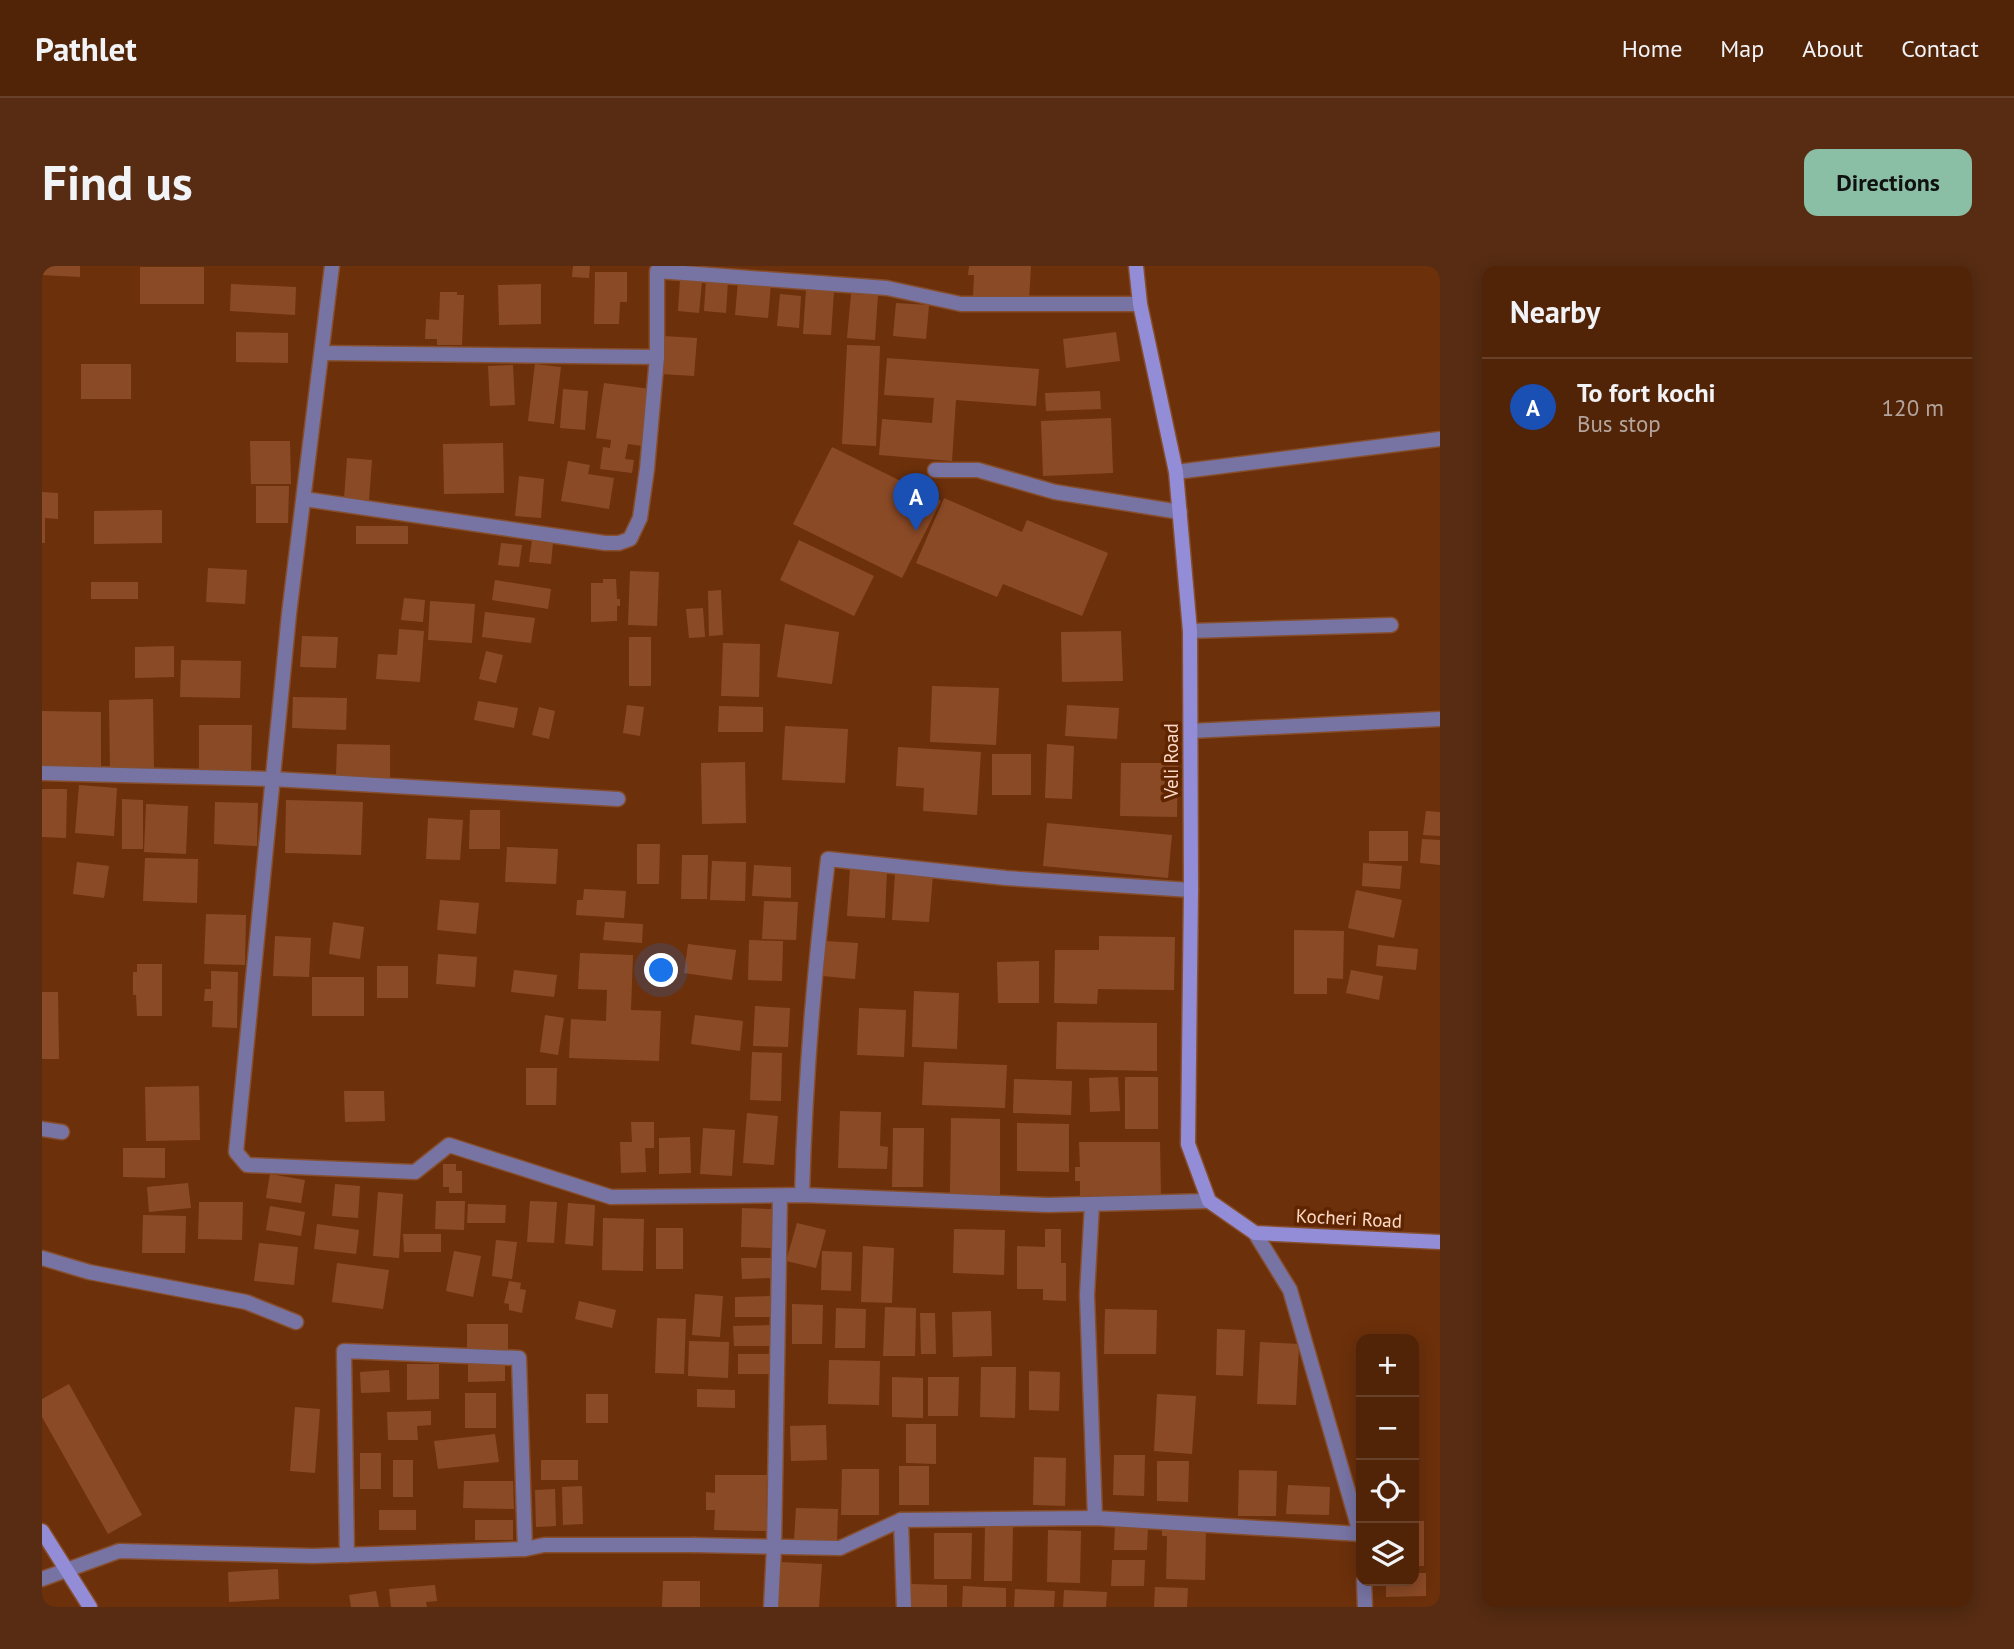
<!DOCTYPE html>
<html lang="en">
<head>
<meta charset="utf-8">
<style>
	:root { --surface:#512408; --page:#572c12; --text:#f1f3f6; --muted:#b4a49c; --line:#674129; --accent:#8abfa5 }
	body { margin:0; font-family:"PT Sans",sans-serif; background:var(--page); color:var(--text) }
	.controls { position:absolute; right:21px; bottom:21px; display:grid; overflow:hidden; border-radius:14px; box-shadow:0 4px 18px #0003 }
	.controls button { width:63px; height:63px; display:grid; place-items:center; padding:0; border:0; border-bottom:2px solid var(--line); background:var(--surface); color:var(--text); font:35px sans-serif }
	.you { position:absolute; left:620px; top:705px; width:24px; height:24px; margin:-18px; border:5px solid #fff; border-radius:50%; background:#1a73e8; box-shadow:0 0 0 10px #1a73e833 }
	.badge { display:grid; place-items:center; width:46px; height:46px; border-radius:50%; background:var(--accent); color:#fff; font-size:23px; font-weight:700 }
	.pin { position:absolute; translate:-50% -58px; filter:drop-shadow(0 2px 4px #0008) }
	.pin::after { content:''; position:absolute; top:37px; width:24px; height:21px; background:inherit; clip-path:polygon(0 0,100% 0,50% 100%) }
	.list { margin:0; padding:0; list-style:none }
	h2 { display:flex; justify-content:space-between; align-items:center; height:91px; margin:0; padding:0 28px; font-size:30px }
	h2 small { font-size:23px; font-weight:400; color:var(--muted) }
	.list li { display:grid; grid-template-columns:46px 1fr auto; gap:21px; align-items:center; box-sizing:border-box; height:98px; padding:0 28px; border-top:2px solid var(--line) }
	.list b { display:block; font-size:26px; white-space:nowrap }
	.list p { margin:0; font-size:23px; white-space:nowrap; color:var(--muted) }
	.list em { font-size:23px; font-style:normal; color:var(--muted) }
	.icon { flex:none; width:38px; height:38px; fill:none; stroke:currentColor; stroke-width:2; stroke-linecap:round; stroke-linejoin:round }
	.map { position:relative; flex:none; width:1398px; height:1341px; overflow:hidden; border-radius:14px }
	header { display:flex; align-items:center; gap:42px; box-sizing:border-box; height:98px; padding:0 35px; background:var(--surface); border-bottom:2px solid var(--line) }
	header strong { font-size:33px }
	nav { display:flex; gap:38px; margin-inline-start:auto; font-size:24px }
	.intro { display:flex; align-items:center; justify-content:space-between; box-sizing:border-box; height:168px; padding:0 42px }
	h1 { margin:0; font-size:49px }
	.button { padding:18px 32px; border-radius:14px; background:var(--accent); color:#111; font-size:24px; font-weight:700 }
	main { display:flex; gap:42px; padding:0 42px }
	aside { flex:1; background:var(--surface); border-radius:14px; box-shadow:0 4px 18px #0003 }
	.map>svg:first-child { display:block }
	.building { fill:#8b4a26 }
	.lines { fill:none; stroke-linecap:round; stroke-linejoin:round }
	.lane-casing { stroke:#864e2d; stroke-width:17 }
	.street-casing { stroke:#864e2d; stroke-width:17 }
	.secondary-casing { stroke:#864e2d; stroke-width:17 }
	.lane { stroke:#7773a3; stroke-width:14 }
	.street { stroke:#7773a3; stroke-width:14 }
	.secondary { stroke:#938cd7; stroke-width:14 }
	.labels { text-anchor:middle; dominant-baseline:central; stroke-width:7; stroke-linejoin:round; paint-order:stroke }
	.street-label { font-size:19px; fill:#fed9c7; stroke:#5f2500 }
</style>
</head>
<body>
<header>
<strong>Pathlet</strong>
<nav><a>Home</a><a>Map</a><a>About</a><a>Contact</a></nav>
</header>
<div class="intro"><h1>Find us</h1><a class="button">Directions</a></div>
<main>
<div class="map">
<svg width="1398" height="1341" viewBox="0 0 1398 1341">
	<rect width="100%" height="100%" fill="#6c300b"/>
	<g class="building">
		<polygon points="0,0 38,0 38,11 0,9"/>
		<polygon points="531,0 548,0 547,12 530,11"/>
		<polygon points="927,0 989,0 987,35 931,31 932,9 926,9"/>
		<rect x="98" y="1" width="64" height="37"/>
		<polygon points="553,6 585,6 585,36 578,36 577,58 552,58"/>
		<polygon points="638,14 660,16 657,47 636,45"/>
		<polygon points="664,14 686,15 684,47 662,45"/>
		<polygon points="696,15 729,18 726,52 693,49"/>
		<polygon points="189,18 254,21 253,49 188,45"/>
		<polygon points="499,18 499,58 457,59 456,19"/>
		<polygon points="764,23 792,25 789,69 761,68"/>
		<polygon points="398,26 415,26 415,29 422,29 420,79 395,79 395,73 383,73 384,53 397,54"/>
		<polygon points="738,28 759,30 757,62 735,60"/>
		<polygon points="809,28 836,29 833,74 805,72"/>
		<polygon points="854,37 887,39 884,73 851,70"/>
		<polygon points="194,66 246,67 246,97 194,96"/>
		<polygon points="1074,66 1078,95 1024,102 1021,73"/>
		<polygon points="621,70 655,72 652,110 619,108"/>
		<polygon points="805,79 838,80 834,180 800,178"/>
		<polygon points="845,92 997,103 994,140 914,134 910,195 837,189 840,153 890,157 892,132 842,129"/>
		<rect x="39" y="98" width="50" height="35"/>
		<polygon points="493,98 519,101 512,158 486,155"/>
		<polygon points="471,99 473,139 448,140 446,100"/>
		<polygon points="562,117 609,123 601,180 586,178 583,193 592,194 590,207 558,203 561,181 568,182 569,174 554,172"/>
		<polygon points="521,123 546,125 543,164 518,162"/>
		<polygon points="1058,125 1059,143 1004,145 1003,127"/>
		<polygon points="1069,152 1071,207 1001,210 999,155"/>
		<polygon points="208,175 248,175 249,218 209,218"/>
		<polygon points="461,177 462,227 402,228 401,178"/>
		<polygon points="790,181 899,235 860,312 751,258"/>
		<polygon points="305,192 330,194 327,234 302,232"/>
		<polygon points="526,195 548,199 546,208 572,212 567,243 519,235"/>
		<polygon points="477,210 502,213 499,252 473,250"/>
		<polygon points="214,220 247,220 246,257 214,257"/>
		<polygon points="0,226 16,227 16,253 3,252 3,277 0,277"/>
		<polygon points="902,232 980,266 985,254 1066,287 1040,350 961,318 955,331 874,297"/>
		<polygon points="120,244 120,277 52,278 52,245"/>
		<rect x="314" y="260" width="52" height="18"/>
		<polygon points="490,274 511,276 509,298 487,296"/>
		<polygon points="757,274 832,310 812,350 738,314"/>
		<polygon points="459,277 480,279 477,301 456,299"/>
		<polygon points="166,302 205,304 203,338 164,336"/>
		<polygon points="588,305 617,306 615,360 586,359"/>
		<polygon points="561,313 574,313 575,333 578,333 578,340 575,340 575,355 549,356 549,317 561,317"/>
		<polygon points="453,314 509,323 506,343 450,334"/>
		<rect x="49" y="316" width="47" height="17"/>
		<polygon points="679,324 681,369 667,370 666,325"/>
		<polygon points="362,332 383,334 381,356 359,354"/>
		<polygon points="388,335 433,338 430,377 386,374"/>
		<polygon points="661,342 663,371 647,372 644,343"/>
		<polygon points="443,346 493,352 489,377 440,371"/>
		<polygon points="743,358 797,366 790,418 735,411"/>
		<polygon points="357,363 382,365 378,416 334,413 336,388 355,389"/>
		<polygon points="1079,365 1081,415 1020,416 1019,366"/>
		<polygon points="260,370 296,371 294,402 258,401"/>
		<rect x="587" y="371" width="22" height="49"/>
		<polygon points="681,377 718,378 717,431 679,430"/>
		<polygon points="132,380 132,411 93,412 93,381"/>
		<polygon points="444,385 461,389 454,417 437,413"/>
		<polygon points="139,394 199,395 198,432 138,431"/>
		<polygon points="890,420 957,422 954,479 888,476"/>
		<polygon points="251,431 305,432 304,464 250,462"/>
		<polygon points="111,433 112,506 68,507 67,434"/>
		<polygon points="436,435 476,442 472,462 432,454"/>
		<polygon points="585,439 602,441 598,470 581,467"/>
		<polygon points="1025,439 1077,442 1075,473 1023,470"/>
		<polygon points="677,440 721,441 721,466 676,466"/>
		<polygon points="497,441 513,445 507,473 490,469"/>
		<polygon points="0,445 59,446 59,502 0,502"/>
		<polygon points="157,459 210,459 209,507 157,507"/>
		<polygon points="743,460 806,463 803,517 740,514"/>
		<polygon points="295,478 348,479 348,512 294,510"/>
		<polygon points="1005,478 1032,480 1030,533 1003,532"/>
		<polygon points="856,481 939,486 935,549 881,545 882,522 854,520"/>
		<rect x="950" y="488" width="39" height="41"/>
		<polygon points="703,496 704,557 660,558 659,497"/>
		<polygon points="1079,497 1136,497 1135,551 1078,550"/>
		<polygon points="37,519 75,522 72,570 33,567"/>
		<polygon points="0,523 25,523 24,572 0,571"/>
		<polygon points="80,533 101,534 101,583 80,583"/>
		<polygon points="244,534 321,536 319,589 243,587"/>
		<polygon points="173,536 216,537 215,580 172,578"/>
		<polygon points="104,538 146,540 144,588 102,586"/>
		<polygon points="428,544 458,544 458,583 427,583"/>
		<polygon points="1384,545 1398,546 1398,570 1381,569"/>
		<polygon points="386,552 421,554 418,594 384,593"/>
		<polygon points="1005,557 1130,569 1126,612 1001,600"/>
		<rect x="1327" y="565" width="39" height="30"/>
		<polygon points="1380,573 1398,574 1398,599 1378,597"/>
		<polygon points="595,578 618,578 617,618 595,618"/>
		<polygon points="465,581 516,583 514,618 463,616"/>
		<polygon points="640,589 666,589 665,633 639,633"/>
		<polygon points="103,592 156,593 155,637 101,635"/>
		<polygon points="670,595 704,596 703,635 668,634"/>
		<polygon points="35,596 67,600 62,632 31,628"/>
		<polygon points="1321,597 1360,600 1358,623 1320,620"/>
		<polygon points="712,599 749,601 749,632 710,630"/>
		<polygon points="808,602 845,604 843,652 805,650"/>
		<polygon points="853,606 891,609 887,656 850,654"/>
		<polygon points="542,623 584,625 582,652 534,649 535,634 541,634"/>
		<polygon points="1314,624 1360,634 1352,672 1306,662"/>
		<polygon points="398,634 437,637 434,668 395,664"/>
		<polygon points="722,635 756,636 754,674 720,673"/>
		<polygon points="164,648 204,649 203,699 162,698"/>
		<polygon points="291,656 322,661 318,693 287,688"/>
		<polygon points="563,656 601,658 600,677 561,674"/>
		<polygon points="1252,664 1302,665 1301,713 1285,712 1285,728 1252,728"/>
		<polygon points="233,670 269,672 267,711 231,710"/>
		<polygon points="1057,670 1133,671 1132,724 1056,723 1055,738 1012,737 1013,684 1057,684"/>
		<polygon points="707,674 741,675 740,715 706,714"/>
		<polygon points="783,675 816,677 813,713 780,710"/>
		<polygon points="646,678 694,684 690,714 642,707"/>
		<polygon points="1336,679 1376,683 1374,704 1334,700"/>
		<polygon points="538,687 591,689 589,744 619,745 617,795 527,792 529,753 564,755 565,724 536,723"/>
		<polygon points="396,688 435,691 433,721 394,718"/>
		<polygon points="997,695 997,737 956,737 955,696"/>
		<polygon points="95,698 120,698 120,750 95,750 94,729 91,729 91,706 95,706"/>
		<rect x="335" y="700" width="31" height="32"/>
		<polygon points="472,704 515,709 512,731 469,726"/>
		<polygon points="1309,704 1341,710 1337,734 1304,727"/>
		<polygon points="169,705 196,706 195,762 170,761 171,735 162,735 163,723 169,723"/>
		<rect x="270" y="711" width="52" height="39"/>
		<polygon points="872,725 917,727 915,783 870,781"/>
		<polygon points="0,726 16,726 17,793 0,793"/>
		<polygon points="713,740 748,742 746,781 711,780"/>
		<polygon points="817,742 864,744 862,791 815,789"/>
		<polygon points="503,749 522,752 516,789 498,786"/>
		<polygon points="653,749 701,755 698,785 649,778"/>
		<polygon points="1015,756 1115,757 1115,805 1014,803"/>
		<polygon points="710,786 740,787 739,835 708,834"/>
		<polygon points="882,796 965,799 963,842 880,839"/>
		<polygon points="484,802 515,802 514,839 484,839"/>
		<polygon points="1076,811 1078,845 1048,846 1047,812"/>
		<rect x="1083" y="811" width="33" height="52"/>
		<polygon points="972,813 1030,815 1029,849 971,847"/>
		<polygon points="157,820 158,874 104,875 103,821"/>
		<polygon points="302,825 342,825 343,855 303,856"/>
		<polygon points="798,845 839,846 838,880 846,881 845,903 796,902"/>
		<polygon points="705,847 736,850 732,899 701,897"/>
		<polygon points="909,852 958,853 958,929 908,928"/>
		<polygon points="589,856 612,856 612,882 603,882 604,906 579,907 578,876 590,876"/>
		<polygon points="975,857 1027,858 1027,906 975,905"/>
		<polygon points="661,862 693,864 690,910 658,908"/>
		<polygon points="851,862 882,862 881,921 850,921"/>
		<polygon points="648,871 649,907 617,908 617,872"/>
		<polygon points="1037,876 1118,876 1119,929 1038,930 1038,915 1033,915 1033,901 1038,901"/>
		<polygon points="81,882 123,882 123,912 81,911"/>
		<polygon points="401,898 414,898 414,905 420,905 420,927 407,927 407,921 401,921"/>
		<polygon points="228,908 263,914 259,937 224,932"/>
		<polygon points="146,917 149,942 107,946 105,921"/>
		<polygon points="293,918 318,920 316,952 290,950"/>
		<polygon points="336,926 361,928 357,992 331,990"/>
		<polygon points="394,935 423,935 422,964 393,963"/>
		<polygon points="488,935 515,936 512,977 485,976"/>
		<polygon points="157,936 201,936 200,974 156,973"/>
		<polygon points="526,937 553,939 551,980 523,978"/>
		<polygon points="426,938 464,939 463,957 425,957"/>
		<polygon points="228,940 263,946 259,970 224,964"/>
		<polygon points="700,942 730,943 730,982 699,981"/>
		<polygon points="101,949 144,950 143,987 100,987"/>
		<polygon points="561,952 602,953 601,1005 560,1004"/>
		<polygon points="755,957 784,964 774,1002 744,995"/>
		<polygon points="275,958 317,964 314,988 272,983"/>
		<rect x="614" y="962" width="27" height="41"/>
		<polygon points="912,963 963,964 962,1009 911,1007"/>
		<polygon points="1003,963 1019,963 1019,997 1024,997 1024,1035 1001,1034 1001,1023 975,1023 975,980 1003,981"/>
		<polygon points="361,968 399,968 399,986 362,986"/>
		<polygon points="454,974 475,976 470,1013 450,1010"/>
		<polygon points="217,977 256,981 252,1019 212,1015"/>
		<polygon points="821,980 852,982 850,1037 819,1036"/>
		<polygon points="412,985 439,990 431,1031 404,1025"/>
		<polygon points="780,985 810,986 809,1025 779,1024"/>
		<polygon points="699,992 729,992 729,1012 700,1013"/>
		<polygon points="295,997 347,1004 341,1043 290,1036"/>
		<polygon points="467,1015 479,1017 478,1023 484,1024 480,1047 467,1044 467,1038 462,1037"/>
		<polygon points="653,1028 681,1030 678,1071 650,1069"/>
		<polygon points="730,1030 730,1051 693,1051 693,1031"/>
		<polygon points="537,1035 574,1044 570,1062 533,1053"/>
		<polygon points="750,1038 781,1039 780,1078 750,1078"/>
		<polygon points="843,1041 874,1042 873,1090 841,1090"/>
		<polygon points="794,1042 824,1043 823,1082 793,1082"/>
		<polygon points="1063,1043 1115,1044 1114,1088 1062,1088"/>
		<polygon points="949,1045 950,1090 911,1091 910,1046"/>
		<polygon points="878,1047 893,1047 894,1088 879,1088"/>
		<polygon points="615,1052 644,1053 642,1108 613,1107"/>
		<rect x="425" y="1058" width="41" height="28"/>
		<polygon points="729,1059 729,1080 692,1080 691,1060"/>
		<polygon points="1175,1063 1203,1064 1201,1110 1174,1109"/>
		<polygon points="647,1075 687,1076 686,1112 646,1110"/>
		<polygon points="1218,1076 1257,1078 1254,1139 1215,1138"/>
		<rect x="696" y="1088" width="37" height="20"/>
		<polygon points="787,1094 838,1095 837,1139 786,1138"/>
		<polygon points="426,1095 463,1095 463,1115 426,1116"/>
		<polygon points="365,1098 397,1098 397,1133 365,1134"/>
		<polygon points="939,1101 974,1101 973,1152 938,1151"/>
		<polygon points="347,1104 348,1126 319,1127 318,1106"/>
		<polygon points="987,1105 1018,1106 1017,1145 987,1144"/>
		<polygon points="850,1111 881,1112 881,1152 850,1151"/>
		<polygon points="886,1111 917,1111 916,1150 886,1150"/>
		<polygon points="27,1118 100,1249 66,1268 0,1151 0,1133"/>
		<polygon points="655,1123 693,1124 693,1142 655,1141"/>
		<rect x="423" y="1127" width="31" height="35"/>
		<rect x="544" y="1128" width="22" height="29"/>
		<polygon points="1115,1128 1154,1130 1150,1188 1112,1185"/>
		<polygon points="253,1141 278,1143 273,1207 248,1205"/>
		<polygon points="389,1145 389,1159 375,1160 376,1174 346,1174 345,1146"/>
		<polygon points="864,1158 894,1158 894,1198 864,1197"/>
		<polygon points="784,1159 785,1194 749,1195 748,1160"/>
		<polygon points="453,1168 457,1196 396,1203 392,1175"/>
		<rect x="318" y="1187" width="21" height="36"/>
		<polygon points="1072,1189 1103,1189 1102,1230 1071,1229"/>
		<polygon points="992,1191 1024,1192 1023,1240 991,1239"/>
		<rect x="351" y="1194" width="20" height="37"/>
		<rect x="499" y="1194" width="37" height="20"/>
		<polygon points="1115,1195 1147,1195 1146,1236 1115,1235"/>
		<rect x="857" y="1200" width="30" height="39"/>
		<polygon points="800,1203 837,1203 837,1249 799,1249"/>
		<polygon points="1197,1204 1235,1205 1234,1250 1196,1250"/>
		<polygon points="673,1209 725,1209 724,1265 672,1264 673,1244 664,1244 664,1226 673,1227"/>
		<polygon points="422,1215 471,1215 472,1243 421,1242"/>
		<polygon points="1246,1219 1288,1221 1287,1249 1244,1248"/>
		<polygon points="540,1220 541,1258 521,1259 520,1221"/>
		<polygon points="513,1223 514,1260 494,1261 493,1224"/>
		<polygon points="754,1242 796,1243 795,1276 752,1274"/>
		<rect x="337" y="1244" width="37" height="20"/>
		<rect x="433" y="1254" width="38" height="20"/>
		<rect x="1372" y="1255" width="10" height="45"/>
		<polygon points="1073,1258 1106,1259 1105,1284 1072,1284"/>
		<polygon points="943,1259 971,1259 970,1315 942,1315"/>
		<polygon points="1120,1261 1164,1262 1163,1314 1124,1313 1125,1270 1120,1270"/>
		<polygon points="1006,1264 1039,1265 1038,1317 1005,1316"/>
		<polygon points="892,1267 930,1267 929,1313 892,1313"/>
		<polygon points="1070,1294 1103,1294 1102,1320 1069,1320"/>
		<polygon points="738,1296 780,1298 777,1341 735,1341"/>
		<polygon points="236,1303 237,1333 187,1336 186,1306"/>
		<polygon points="1372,1307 1384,1307 1384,1330 1344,1331 1344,1315 1372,1315"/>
		<polygon points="621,1315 658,1315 658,1341 620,1341"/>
		<polygon points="869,1318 905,1319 905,1341 869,1341"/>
		<polygon points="393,1319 395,1335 384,1336 385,1341 349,1341 347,1323"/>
		<polygon points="921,1320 964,1322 964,1341 920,1341"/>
		<polygon points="1113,1321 1146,1322 1145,1341 1112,1341"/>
		<polygon points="973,1323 1013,1325 1012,1341 972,1341"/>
		<polygon points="1022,1324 1065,1326 1064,1341 1021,1341"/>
		<polygon points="334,1325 337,1341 309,1341 307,1329"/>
	</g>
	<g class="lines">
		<g class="lane-casing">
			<polyline id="lane" points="0,1313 77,1285 271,1290 483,1283 502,1279 652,1279"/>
		</g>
		<g class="street-casing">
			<g id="street">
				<polyline points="290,0 247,348 194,886 205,899 373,906 407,879 569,931 760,929 1006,939 1167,935"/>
				<polyline points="280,87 615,91"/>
				<polyline points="893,204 936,204 1013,226 1138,246"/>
				<polyline points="1134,206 1398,173"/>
				<polyline points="262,233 563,277 577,277 588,273 598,252 605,203 615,91 615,5 845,22 919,38 1098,38"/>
				<polyline points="1148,365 1349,359"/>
				<polyline points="1149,465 1398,453"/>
				<polyline points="0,507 231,513 576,533"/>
				<polyline points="0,863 20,866"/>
				<path d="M760 929C763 816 772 704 786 593L964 612 1149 624"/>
				<polyline points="1050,938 1045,1029 1053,1252"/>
				<polyline points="1213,967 1248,1024 1319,1270"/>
				<polyline points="0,992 47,1006 204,1036 254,1056"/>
				<polyline points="652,1279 798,1282 859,1254"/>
				<polyline points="305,1289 302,1085 477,1092 483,1283"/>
				<polyline points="1322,1315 1323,1341"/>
				<polyline points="729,1341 732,1282 738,931"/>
				<polyline points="862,1341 859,1254 1053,1252 1319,1268"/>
			</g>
		</g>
		<g class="secondary-casing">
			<g id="secondary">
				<polyline points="1094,0 1098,38 1134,206 1148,365 1149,624 1146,878 1167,935 1213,967 1398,976"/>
				<polyline points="0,1265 48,1341"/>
			</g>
		</g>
		<use href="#lane" class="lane"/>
		<use href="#street" class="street"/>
		<use href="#secondary" class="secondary"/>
	</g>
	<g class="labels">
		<g class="street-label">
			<text transform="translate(1129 495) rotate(-90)">Veli Road</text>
			<text transform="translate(1307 952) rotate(3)">Kocheri Road</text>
		</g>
	</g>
</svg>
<div class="controls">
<button>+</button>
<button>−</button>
<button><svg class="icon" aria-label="locate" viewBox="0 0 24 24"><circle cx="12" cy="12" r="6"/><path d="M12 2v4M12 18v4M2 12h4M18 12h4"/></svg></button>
<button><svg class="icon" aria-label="layers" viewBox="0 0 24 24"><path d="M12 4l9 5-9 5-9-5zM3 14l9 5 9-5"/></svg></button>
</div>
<div class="you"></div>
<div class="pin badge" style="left:874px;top:265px;background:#1a4fb4">A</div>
</div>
<aside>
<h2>Nearby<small></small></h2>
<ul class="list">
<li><span class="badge" style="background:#1a4fb4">A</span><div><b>To fort kochi</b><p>Bus stop</p></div><em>120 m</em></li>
</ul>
</aside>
</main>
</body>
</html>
